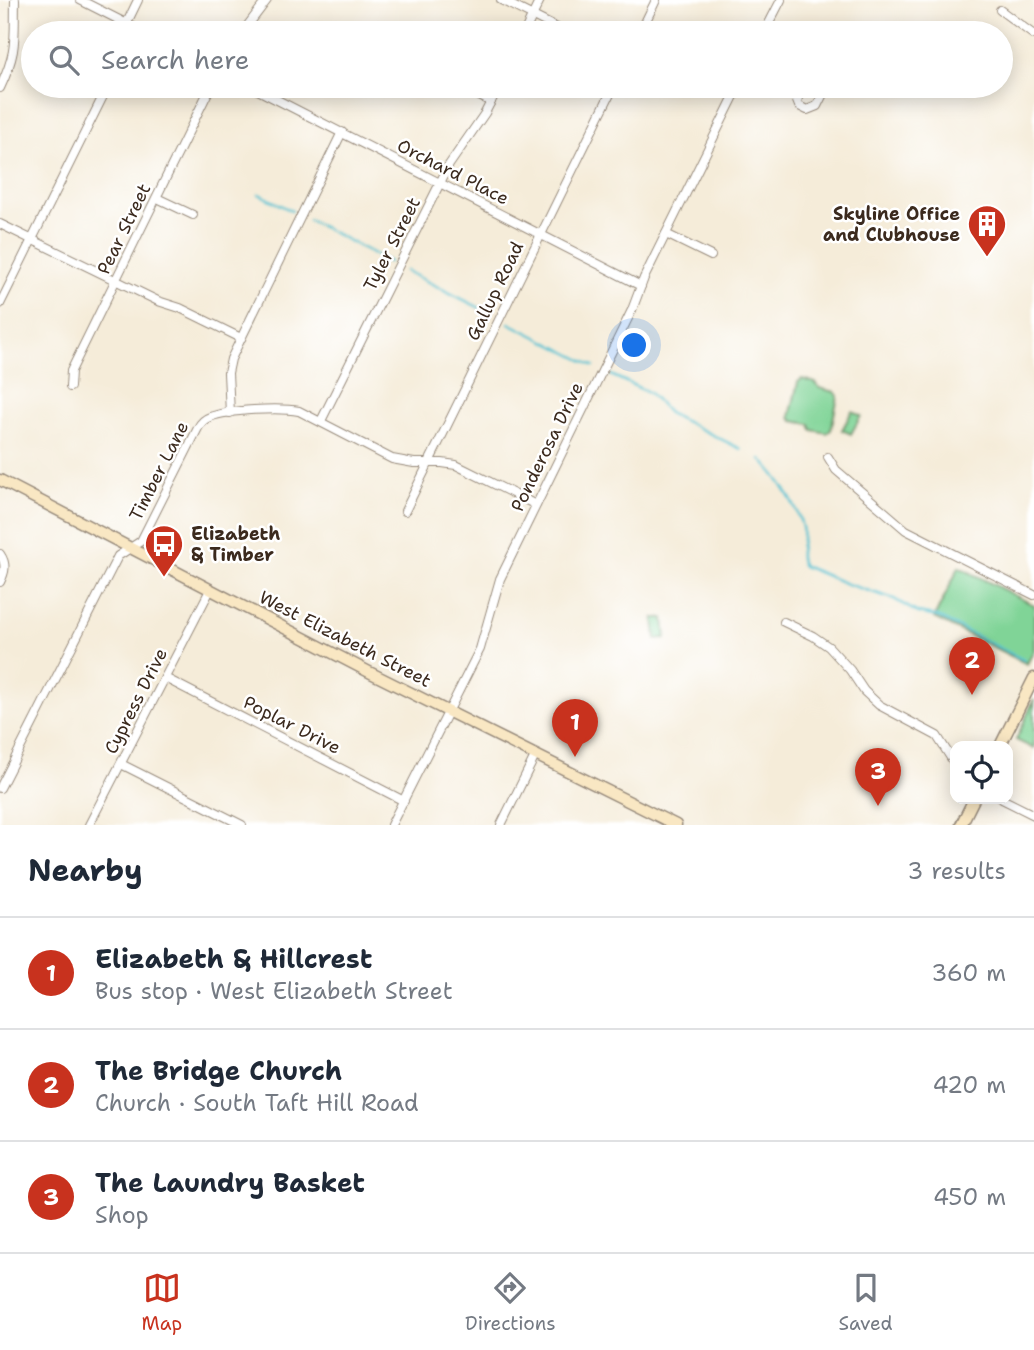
<!DOCTYPE html>
<html lang="en">
<head>
<meta charset="utf-8">
<style>
	:root { --surface:#fff; --page:#f6f6f7; --text:#1f2937; --muted:#747a83; --line:#e0e1e3; --accent:#c8321e }
	body { margin:0; font-family:"Shantell Sans",sans-serif; background:var(--page); color:var(--text) }
	.controls { position:absolute; right:21px; bottom:21px; display:grid; overflow:hidden; border-radius:14px; box-shadow:0 4px 18px #0003 }
	.controls button { width:63px; height:63px; display:grid; place-items:center; padding:0; border:0; border-bottom:2px solid var(--line); background:var(--surface); color:var(--text); font:35px sans-serif }
	.you { position:absolute; left:635px; top:346px; width:24px; height:24px; margin:-18px; border:5px solid #fff; border-radius:50%; background:#1a73e8; box-shadow:0 0 0 10px #1a73e833 }
	.badge { display:grid; place-items:center; width:46px; height:46px; border-radius:50%; background:var(--accent); color:#fff; font-size:23px; font-weight:700 }
	.pin { position:absolute; translate:-50% -58px; filter:drop-shadow(0 2px 4px #0008) }
	.pin::after { content:''; position:absolute; top:37px; width:24px; height:21px; background:inherit; clip-path:polygon(0 0,100% 0,50% 100%) }
	.list { margin:0; padding:0; list-style:none }
	h2 { display:flex; justify-content:space-between; align-items:center; height:91px; margin:0; padding:0 28px; font-size:30px }
	h2 small { font-size:23px; font-weight:400; color:var(--muted) }
	.list li { display:grid; grid-template-columns:46px 1fr auto; gap:21px; align-items:center; box-sizing:border-box; height:112px; padding:0 28px; border-top:2px solid var(--line) }
	.list b { display:block; font-size:26px; white-space:nowrap }
	.list p { margin:0; font-size:23px; white-space:nowrap; color:var(--muted) }
	.list em { font-size:23px; font-style:normal; color:var(--muted) }
	.icon { flex:none; width:38px; height:38px; fill:none; stroke:currentColor; stroke-width:2; stroke-linecap:round; stroke-linejoin:round }
	.map { position:relative; flex:none; width:1034px; height:825px; overflow:hidden }
	.search { position:absolute; background:var(--surface); box-shadow:0 4px 18px #0003; left:21px; right:21px; top:21px; height:77px; display:flex; align-items:center; gap:18px; box-sizing:border-box; padding:0 24px; border-radius:38px; color:var(--muted); font-size:26px }
	.sheet { height:427px; background:var(--surface) }
	nav { display:flex; justify-content:space-around; align-items:center; box-sizing:border-box; height:98px; border-top:2px solid var(--line); background:var(--surface); font-size:19px; color:var(--muted) }
	nav a { display:grid; justify-items:center; gap:4px }
	nav .on { color:var(--accent) }
	.map>svg:first-child { display:block }
	.green { fill:#80d497; stroke:#5e7f5a; stroke-width:2 }
	.lines { fill:none; stroke-linecap:round; stroke-linejoin:round }
	.stream { stroke:#58c3d3; stroke-width:2.5 }
	.street-casing { stroke:#988b7c; stroke-width:10 }
	.secondary-casing { stroke:#988b7c; stroke-width:13 }
	.street { stroke:#fff; stroke-width:8 }
	.secondary { stroke:#f9e7c3; stroke-width:10 }
	.labels { text-anchor:middle; dominant-baseline:central; stroke-width:5; stroke-linejoin:round; paint-order:stroke }
	.street-label { font-size:18px; fill:#3b2a1e; stroke:#fff }
	.poi-label { font-size:18px; font-weight:bold; fill:#3b2a1e; stroke:#fff; text-anchor:end }
</style>
</head>
<body>
<div class="map">
<svg width="1034" height="825" viewBox="0 0 1034 825">
	<rect width="100%" height="100%" fill="#fff"/>
	<filter id="ink" filterUnits="userSpaceOnUse"><feTurbulence type="fractalNoise" baseFrequency=".0143" numOctaves="2"/><feDisplacementMap in="SourceGraphic" scale="14" xChannelSelector="R" yChannelSelector="G"/><feConvolveMatrix kernelMatrix="1 2 1 2 8 2 1 2 1" color-interpolation-filters="sRGB"/></filter>
	<filter id="wash" filterUnits="userSpaceOnUse"><feTurbulence type="fractalNoise" baseFrequency=".00686" numOctaves="4" result="noise"/><feDisplacementMap in="SourceGraphic" scale="28" xChannelSelector="R" yChannelSelector="G"/><feGaussianBlur stdDeviation="1.57" result="paint"/><feColorMatrix in="noise" values="0 0 0 0 0 0 0 0 0 0 0 0 0 0 0 0 0 1.4 0 .05"/><feComposite in="paint" operator="in"/></filter>
	<g filter="url(#wash)">
		<rect width="100%" height="100%" fill="#f5ecd9"/>
		<g class="green">
			<polygon points="802,379 816,383 819,388 835,392 838,396 831,430 827,433 812,430 810,424 793,421 790,417 798,382"/>
			<polygon points="852,411 861,416 851,434 842,430"/>
			<polygon points="959,567 1034,605 1034,650 1027,664 934,618"/>
			<polygon points="654,618 664,618 666,638 656,639"/>
			<polygon points="1034,699 1034,749 1016,740"/>
		</g>
		<g class="lines">
			<g class="stream">
				<polyline points="259,194 292,211"/>
				<polyline points="309,220 389,262"/>
				<polyline points="406,271 488,312"/>
				<polyline points="509,323 594,366"/>
				<polyline points="611,375 650,393 668,413 741,449"/>
				<path d="M761 459C777 476 797 504 802 527 805 541 795 554 803 566L847 584 894 599 918 613 938 617 1024 660"/>
			</g>
		</g>
	</g>
	<g filter="url(#ink)">
		<g class="lines">
			<g class="street-casing">
				<g id="street">
					<polyline points="80,0 145,33"/>
					<polyline points="501,0 567,33"/>
					<polyline points="1000,10 1034,35"/>
					<polyline points="122,33 138,0"/>
					<polyline points="242,33 267,0"/>
					<polyline points="524,33 540,0"/>
					<polyline points="640,33 656,0"/>
					<polyline points="764,33 781,0"/>
					<polyline points="250,86 641,286"/>
					<polyline points="460,86 491,102"/>
					<polyline points="802,86 797,101 799,106 807,110 817,106 827,86"/>
					<path d="M0 88C18 50 14 40 15 0"/>
					<polyline points="157,198 193,215"/>
					<polyline points="0,224 158,301 180,308 241,338"/>
					<polyline points="666,234 711,256"/>
					<polyline points="0,304 108,86"/>
					<polyline points="70,387 71,371 211,86"/>
					<polyline points="230,413 228,373 231,359 342,132"/>
					<polyline points="321,421 449,165 485,113 499,86"/>
					<polyline points="828,457 836,470 906,530 1034,595"/>
					<polyline points="405,511 614,86"/>
					<path d="M0 554C7 564 5 572 0 582"/>
					<polyline points="784,622 813,636 829,647 850,670 864,691 879,705 937,736 955,764"/>
					<polyline points="165,678 404,801"/>
					<polyline points="121,764 242,825"/>
					<path d="M0 788 118 556 141 541 198 428C201 422 204 419 210 417 228 410 279 407 299 411L392 459 414 463H442L456 465 536 505"/>
					<polyline points="1002,799 1034,815"/>
					<polyline points="89,825 210,590"/>
					<polyline points="391,825 480,649 500,579 632,310 644,278 739,86"/>
					<polyline points="501,825 535,756"/>
				</g>
			</g>
			<g class="secondary-casing">
				<g id="secondary">
					<polyline points="0,480 373,674 676,825"/>
					<polyline points="1000,746 1034,678"/>
					<polyline points="961,825 974,799"/>
				</g>
			</g>
			<use href="#street" class="street"/>
			<use href="#secondary" class="secondary"/>
		</g>
	</g>
	<defs>
		<g id="building-pin" transform="scale(2.0125)"><path d="M0 17L-7.5 6A9.5 9.5 0 1 1 7.5 6Z" fill="#c8321e" stroke="#fff"/><path d="M-4-6H4V6H1V3H-1V6H-4ZM-2.5-4.3h1.7v1.8h-1.7ZM.8-4.3h1.7v1.8H.8ZM-2.5-1h1.7V.8h-1.7ZM.8-1h1.7V.8H.8Z" fill="#fff"/></g>
		<g id="bus-pin" transform="scale(2.0125)"><path d="M0 17L-7.5 6A9.5 9.5 0 1 1 7.5 6Z" fill="#c8321e" stroke="#fff"/><path d="M-5-6H5V4H4V6H2V4H-2V6H-4V4H-5ZM-3.5-4V0h7V-4ZM-3.5 1.2v1.5H-2V1.2ZM2 1.2v1.5H3.5V1.2Z" fill="#fff"/></g>
	</defs>
	<g fill-rule="evenodd">
		<use href="#building-pin" x="987" y="224"/>
		<use href="#bus-pin" x="164" y="544"/>
	</g>
	<g class="labels">
		<g class="street-label">
			<text transform="translate(453 172) rotate(27)">Orchard Place</text>
			<text transform="translate(124 229) rotate(-64)">Pear Street</text>
			<text transform="translate(392 244) rotate(-63)">Tyler Street</text>
			<text transform="translate(495 291) rotate(-64)">Gallup Road</text>
			<text transform="translate(547 447) rotate(-64)">Ponderosa Drive</text>
			<text transform="translate(159 471) rotate(-63)">Timber Lane</text>
			<text transform="translate(345 639) rotate(27)">West Elizabeth Street</text>
			<text transform="translate(136 701) rotate(-63)">Cypress Drive</text>
			<text transform="translate(292 725) rotate(27)">Poplar Drive</text>
		</g>
		<g class="poi-label">
			<text x="960" y="214">Skyline Office<tspan x="960" dy="21">and Clubhouse</tspan></text>
			<text x="191" y="534" text-anchor="start">Elizabeth<tspan x="191" dy="21">&amp; Timber</tspan></text>
		</g>
	</g>
</svg>
<div class="controls">
<button><svg class="icon" aria-label="locate" viewBox="0 0 24 24"><circle cx="12" cy="12" r="6"/><path d="M12 2v4M12 18v4M2 12h4M18 12h4"/></svg></button>
</div>
<div class="you"></div>
<div class="pin badge" style="left:575px;top:757px">1</div>
<div class="pin badge" style="left:972px;top:695px">2</div>
<div class="pin badge" style="left:878px;top:806px">3</div>
<div class="search"><svg class="icon" aria-label="search" viewBox="0 0 24 24"><circle cx="10" cy="10" r="6"/><path d="M15 15l6 6"/></svg>Search here</div>
</div>
<section class="sheet">
<h2>Nearby<small>3 results</small></h2>
<ul class="list">
<li><span class="badge">1</span><div><b>Elizabeth &amp; Hillcrest</b><p>Bus stop · West Elizabeth Street</p></div><em>360 m</em></li>
<li><span class="badge">2</span><div><b>The Bridge Church</b><p>Church · South Taft Hill Road</p></div><em>420 m</em></li>
<li><span class="badge">3</span><div><b>The Laundry Basket</b><p>Shop</p></div><em>450 m</em></li>
</ul>
</section>
<nav>
<a class="on"><svg class="icon" aria-label="map" viewBox="0 0 24 24"><path d="M3 6l6-2 6 2 6-2v14l-6 2-6-2-6 2zM9 4v14M15 6v14"/></svg>Map</a>
<a><svg class="icon" aria-label="directions" viewBox="0 0 24 24"><path d="M12 3l9 9-9 9-9-9zM9 14v-3h6M13 9l2 2-2 2"/></svg>Directions</a>
<a><svg class="icon" aria-label="saved" viewBox="0 0 24 24"><path d="M7 4h10v16l-5-4-5 4z"/></svg>Saved</a>
</nav>
</body>
</html>
